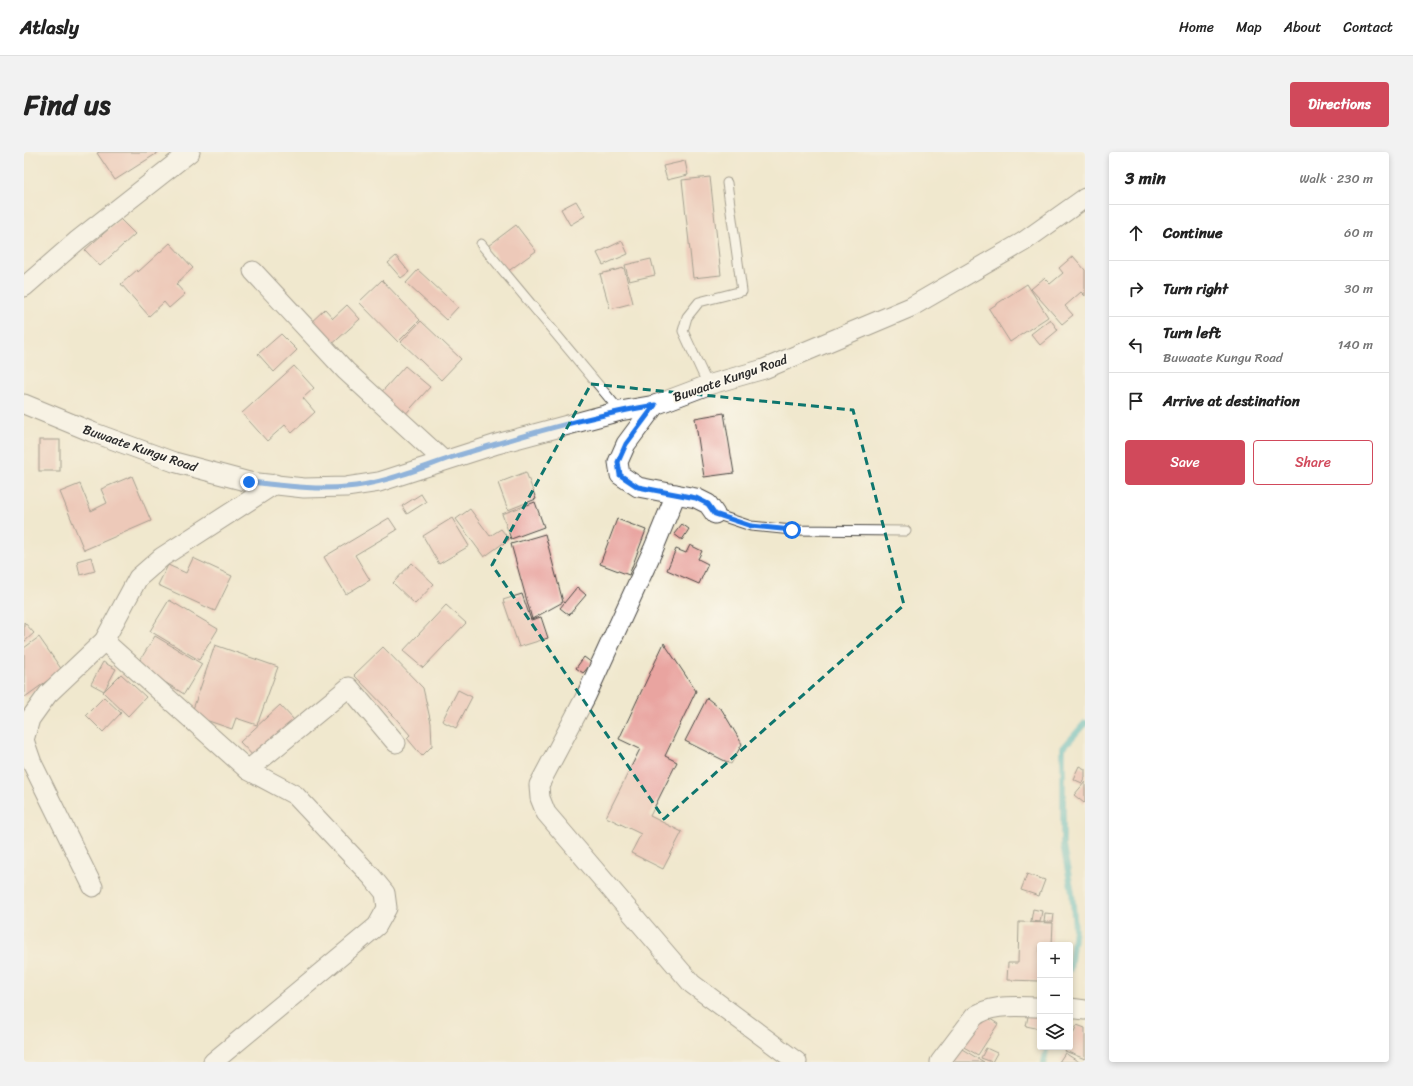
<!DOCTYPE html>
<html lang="en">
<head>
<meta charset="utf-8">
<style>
	:root { --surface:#fff; --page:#f2f2f2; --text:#222; --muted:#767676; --line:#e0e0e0; --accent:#d1495b }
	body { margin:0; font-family:Sriracha,sans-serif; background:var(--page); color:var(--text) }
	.controls { position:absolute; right:12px; bottom:12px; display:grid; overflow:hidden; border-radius:4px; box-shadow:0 2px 6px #0003 }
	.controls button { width:36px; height:36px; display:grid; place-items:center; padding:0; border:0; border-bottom:1px solid var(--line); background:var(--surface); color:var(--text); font:20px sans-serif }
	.stop { position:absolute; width:12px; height:12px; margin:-9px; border:3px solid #1a73e8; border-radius:50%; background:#fff }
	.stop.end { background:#1a73e8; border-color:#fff; box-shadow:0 1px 4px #0008 }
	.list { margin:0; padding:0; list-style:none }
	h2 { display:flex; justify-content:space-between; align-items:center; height:52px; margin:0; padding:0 16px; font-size:17px }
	h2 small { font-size:13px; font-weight:400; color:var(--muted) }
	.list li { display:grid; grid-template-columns:26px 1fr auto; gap:12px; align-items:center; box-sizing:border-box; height:56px; padding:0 16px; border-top:1px solid var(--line) }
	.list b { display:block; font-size:15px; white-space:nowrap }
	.list p { margin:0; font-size:13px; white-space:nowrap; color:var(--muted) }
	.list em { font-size:13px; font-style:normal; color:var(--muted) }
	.actions { display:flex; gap:8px; padding:12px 16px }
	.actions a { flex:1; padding:9px 0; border:1px solid var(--accent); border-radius:4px; text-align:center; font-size:14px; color:var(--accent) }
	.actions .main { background:var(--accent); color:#fff }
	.icon { flex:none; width:22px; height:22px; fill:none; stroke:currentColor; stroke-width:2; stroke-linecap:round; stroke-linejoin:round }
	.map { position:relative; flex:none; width:1061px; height:910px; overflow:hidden; border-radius:4px }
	header { display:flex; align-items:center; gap:24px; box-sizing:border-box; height:56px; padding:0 20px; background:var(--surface); border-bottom:1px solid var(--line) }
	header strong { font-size:19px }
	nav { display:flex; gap:22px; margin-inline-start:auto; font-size:14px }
	.intro { display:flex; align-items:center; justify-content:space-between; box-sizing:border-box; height:96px; padding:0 24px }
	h1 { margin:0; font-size:28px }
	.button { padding:10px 18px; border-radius:4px; background:var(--accent); color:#fff; font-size:14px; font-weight:700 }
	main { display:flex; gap:24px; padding:0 24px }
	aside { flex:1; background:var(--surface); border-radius:4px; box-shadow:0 2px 6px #0003 }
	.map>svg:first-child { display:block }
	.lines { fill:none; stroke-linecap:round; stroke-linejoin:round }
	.stream { stroke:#47b6c0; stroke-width:6 }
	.building { fill:#e9a4a0 }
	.lane-casing { stroke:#494743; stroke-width:11 }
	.street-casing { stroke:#494743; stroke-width:21 }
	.lane { stroke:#fff; stroke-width:9 }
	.street { stroke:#fff; stroke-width:19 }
	.route { stroke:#1a73e8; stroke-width:5 }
	.marked { fill:none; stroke:#0f766e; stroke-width:3; stroke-dasharray:8 5; stroke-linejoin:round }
	.labels { text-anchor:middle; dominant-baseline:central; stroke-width:4; stroke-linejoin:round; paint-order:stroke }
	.street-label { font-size:13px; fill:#2b2b2b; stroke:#fbf7ec }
</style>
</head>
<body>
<header>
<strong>Atlasly</strong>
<nav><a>Home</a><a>Map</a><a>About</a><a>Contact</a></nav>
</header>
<div class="intro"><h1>Find us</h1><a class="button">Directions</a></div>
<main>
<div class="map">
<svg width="1061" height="910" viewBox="0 0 1061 910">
	<rect width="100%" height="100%" fill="#fbf7ec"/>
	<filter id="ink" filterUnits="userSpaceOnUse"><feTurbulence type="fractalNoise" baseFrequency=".025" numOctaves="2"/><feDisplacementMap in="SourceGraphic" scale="8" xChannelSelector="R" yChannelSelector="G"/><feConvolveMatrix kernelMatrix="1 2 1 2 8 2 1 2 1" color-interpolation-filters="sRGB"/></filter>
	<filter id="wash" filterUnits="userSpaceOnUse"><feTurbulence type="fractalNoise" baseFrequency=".012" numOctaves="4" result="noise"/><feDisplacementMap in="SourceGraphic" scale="16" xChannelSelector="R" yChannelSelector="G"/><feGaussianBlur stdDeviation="0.9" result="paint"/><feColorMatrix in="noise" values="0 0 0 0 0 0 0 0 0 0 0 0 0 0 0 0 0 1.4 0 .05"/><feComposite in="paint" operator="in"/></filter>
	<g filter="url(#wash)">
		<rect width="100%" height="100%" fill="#f0e8ce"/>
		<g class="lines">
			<g class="stream">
				<polyline points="1046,818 1051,777 1048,740 1039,694 1039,596 1061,571"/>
				<polyline points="1020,910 1023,895"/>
			</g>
		</g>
		<g id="blocks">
			<g class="building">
				<polygon points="76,0 135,0 91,28 73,1"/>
				<polygon points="661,9 664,23 643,28 639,14"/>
				<polygon points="686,25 697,123 669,126 658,28"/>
				<polygon points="552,49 561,64 546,73 537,57"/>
				<polygon points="96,67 111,82 76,114 61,98"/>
				<polygon points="492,73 512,99 483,120 464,94"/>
				<polygon points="598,89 604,102 579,113 573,101"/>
				<polygon points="146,91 169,116 152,132 161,142 145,156 140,150 125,164 97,132 113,118 114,120"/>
				<polygon points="372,104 385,120 377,126 364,111"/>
				<polygon points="1049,104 1061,118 1061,144 1057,140 1041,154 1049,163 1038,172 1007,137 1020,126 1026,132 1039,121 1035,116"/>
				<polygon points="627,107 631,123 605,129 601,113"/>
				<polygon points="600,116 609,151 586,157 576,122"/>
				<polygon points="394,118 434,155 422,168 382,131"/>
				<polygon points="358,128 396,168 374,190 335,150"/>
				<polygon points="1003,132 1024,165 986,190 965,157"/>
				<polygon points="323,153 336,167 304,196 283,174 301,157 309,166"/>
				<polygon points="1026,167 1034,178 1016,193 1007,182"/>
				<polygon points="397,169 437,207 417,228 377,190"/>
				<polygon points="257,182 273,198 250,220 234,202"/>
				<polygon points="270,214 290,236 279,246 291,260 268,281 261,273 243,289 218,261"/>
				<polygon points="381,214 406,235 378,266 353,245"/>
				<polygon points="700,261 710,321 680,325 671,266"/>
				<rect x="15" y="288" width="21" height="31"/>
				<polygon points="502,320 512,347 484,358 474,331"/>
				<polygon points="108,324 127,369 60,398 36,340 56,332 67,359 83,351 77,337"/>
				<polygon points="397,342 402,350 383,362 378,354"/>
				<polygon points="511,350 520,375 487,387 478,362"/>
				<polygon points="446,357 466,384 477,377 485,387 460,405 432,367"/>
				<polygon points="365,366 373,378 331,403 346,428 322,442 300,405"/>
				<polygon points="428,366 445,394 415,412 399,384"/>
				<polygon points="593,367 622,378 605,423 576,412"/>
				<polygon points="658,372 665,377 658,388 650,382"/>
				<polygon points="521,382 539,450 508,467 487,392"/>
				<polygon points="666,393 678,399 674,407 684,412 675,432 643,418 652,397 662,401"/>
				<polygon points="67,405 71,419 56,423 53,409"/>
				<polygon points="169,406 208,424 191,459 134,433 144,413 162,421"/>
				<polygon points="388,411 410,432 391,452 369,431"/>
				<polygon points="553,435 562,443 545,463 536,456"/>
				<polygon points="498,442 507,468 517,465 524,486 495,495 479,448"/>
				<polygon points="145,448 194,477 175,508 126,479"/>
				<polygon points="422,453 442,471 399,516 379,499"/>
				<polygon points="0,470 10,481 0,490"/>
				<polygon points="131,484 178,512 160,542 113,513"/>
				<polygon points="15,485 38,518 1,545 0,543 0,496"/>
				<polygon points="640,491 672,539 641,604 653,610 626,664 658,680 639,717 607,701 617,682 582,665 616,597 595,587"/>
				<polygon points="191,493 254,515 233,573 212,566 208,577 167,563"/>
				<polygon points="359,495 399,536 407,571 408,594 398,604 383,586 386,583 369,563 330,523"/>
				<polygon points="560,505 568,511 559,521 552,516"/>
				<polygon points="79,510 92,517 80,539 67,532"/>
				<polygon points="97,522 122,545 104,564 79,540"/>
				<polygon points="434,538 448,545 432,576 418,569"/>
				<polygon points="80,545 97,561 79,580 62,563"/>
				<polygon points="683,546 698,558 718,592 707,612 661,589"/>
				<polygon points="256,553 271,569 231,606 216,590"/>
				<polygon points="1055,614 1061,617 1061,625 1058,631 1049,627"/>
				<polygon points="1061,630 1061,650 1060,651 1050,643"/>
				<polygon points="1003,722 1021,728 1015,744 997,738"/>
				<polygon points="1009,757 1018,759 1016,770 1007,769"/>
				<polygon points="1021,761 1030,762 1029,770 1020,770"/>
				<polygon points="995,770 1029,771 1028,793 1016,793 1016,829 983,828 984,811 994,811"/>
				<polygon points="1005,860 1016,862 1016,877 1002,874"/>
				<polygon points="957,861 974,872 954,903 936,893"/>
				<polygon points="1053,873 1061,876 1061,907 1041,899 1043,895 1046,895 1046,888"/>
				<polygon points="931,893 960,910 922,910"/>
				<polygon points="962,896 973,901 968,910 957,906"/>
				<polygon points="1041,901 1055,910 1035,910"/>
			</g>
		</g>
	</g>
	<g filter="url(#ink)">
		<use href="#blocks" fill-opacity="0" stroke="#494743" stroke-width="1"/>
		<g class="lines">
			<g class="lane-casing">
				<g id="lane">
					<polyline points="457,92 596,259"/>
					<polyline points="684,233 659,179 663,165 675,150 718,139 703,31"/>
					<polyline points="691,362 727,374 768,378 882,379"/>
				</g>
			</g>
			<g class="street-casing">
				<g id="street">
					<polyline points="229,119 322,219 419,308"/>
					<polyline points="0,135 54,88 166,0"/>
					<polyline points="0,252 68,280 150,310 225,330 280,336 322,335 355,330 473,292 596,259 631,253 684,233 740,217 887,155 999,90 1061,46"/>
					<polyline points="631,253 602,292 594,310 596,323 614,335 672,346 684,352 691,362"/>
					<polyline points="652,342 629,398 562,544 515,633 516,646 522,661 668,832 773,910"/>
					<polyline points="80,489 224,618 271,643 348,725 361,741 363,756 353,774 189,910"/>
					<polyline points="224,618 325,535 372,591"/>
					<polyline points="69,735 8,611 0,588 6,567 24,542 80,489 114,426 138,405 251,332"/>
					<polyline points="1046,856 1061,858"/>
					<path d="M916 910 950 865C966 851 996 855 1016 855"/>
				</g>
			</g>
			<use href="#lane" class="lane"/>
			<use href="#street" class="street"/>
		</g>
	</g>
	<g class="lines" filter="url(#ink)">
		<path class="route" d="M225 330C257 333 289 338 322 335 359 332 396 316 432 304 497 284 564 264 631 253L602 292 594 310 596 323 614 335 672 346 684 352 691 362 727 374 768 378"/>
	</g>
	<path d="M0 0H1061V910H0ZM567 232 829 258 880 453 640 667 468 413Z" fill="#f0e8ce" fill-opacity=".55" fill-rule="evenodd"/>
	<path class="marked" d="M567 232 829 258 880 453 640 667 468 413Z"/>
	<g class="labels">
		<g class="street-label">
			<text transform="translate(706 226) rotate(-19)">Buwaate Kungu Road</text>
			<text transform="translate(116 296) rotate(19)">Buwaate Kungu Road</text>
		</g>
	</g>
</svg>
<div class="controls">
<button>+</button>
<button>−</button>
<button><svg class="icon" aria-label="layers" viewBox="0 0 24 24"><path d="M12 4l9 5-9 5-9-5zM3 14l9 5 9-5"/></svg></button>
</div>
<div class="stop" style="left:768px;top:378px"></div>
<div class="stop end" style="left:225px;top:330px"></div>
</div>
<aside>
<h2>3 min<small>Walk · 230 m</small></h2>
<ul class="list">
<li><svg class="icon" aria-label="ahead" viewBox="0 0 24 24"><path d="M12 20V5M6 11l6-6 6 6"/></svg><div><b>Continue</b></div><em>60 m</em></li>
<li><svg class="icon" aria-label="right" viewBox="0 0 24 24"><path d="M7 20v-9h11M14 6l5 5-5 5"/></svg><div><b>Turn right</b></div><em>30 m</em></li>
<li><svg class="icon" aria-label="left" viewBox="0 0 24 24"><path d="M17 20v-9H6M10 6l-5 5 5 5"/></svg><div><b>Turn left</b><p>Buwaate Kungu Road</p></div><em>140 m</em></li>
<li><svg class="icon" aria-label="arrive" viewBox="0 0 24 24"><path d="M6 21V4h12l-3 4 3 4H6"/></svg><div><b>Arrive at destination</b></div></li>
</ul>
<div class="actions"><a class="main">Save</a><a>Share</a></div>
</aside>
</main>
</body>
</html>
